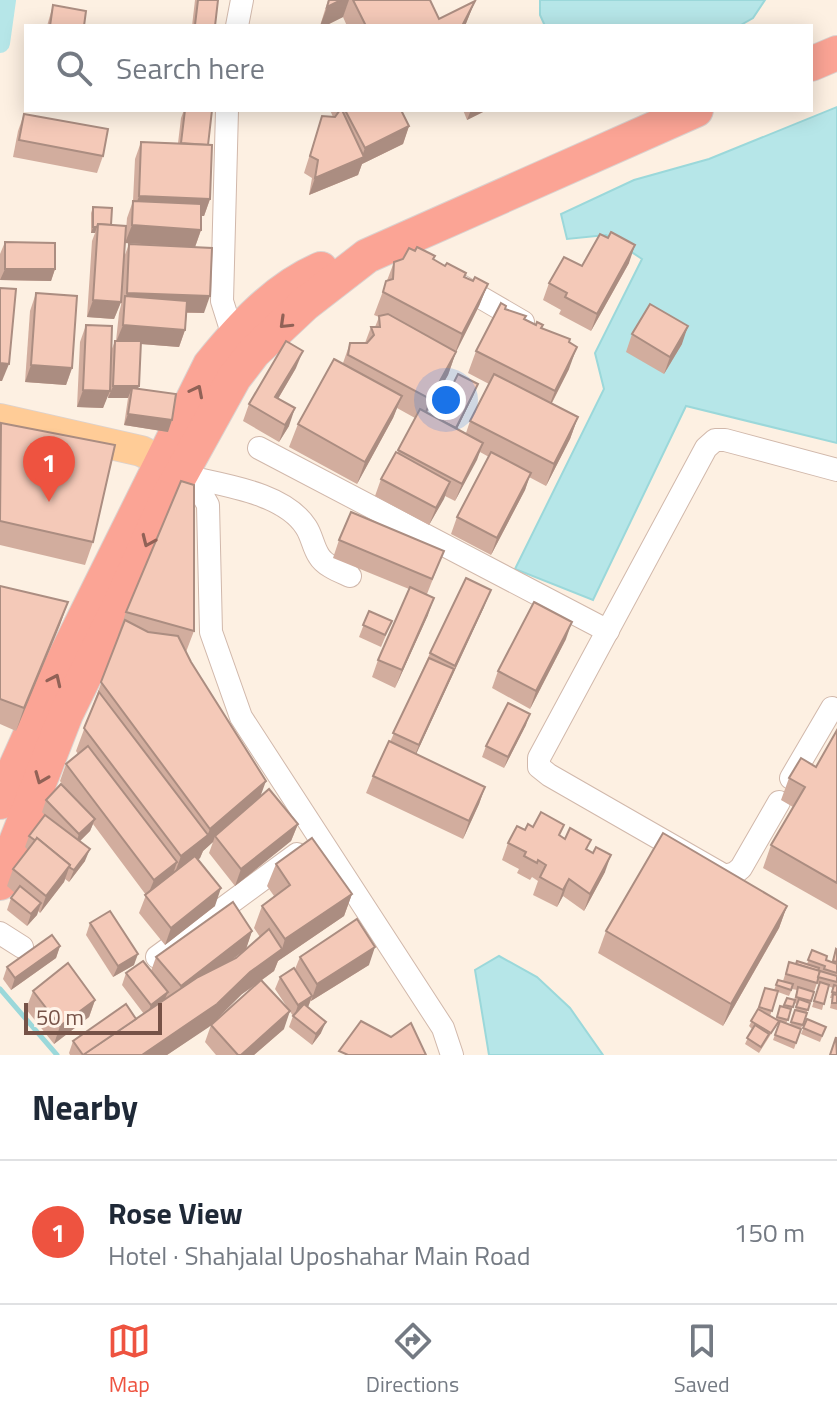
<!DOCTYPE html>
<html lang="en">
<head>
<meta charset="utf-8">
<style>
	:root { --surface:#fff; --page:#f6f6f7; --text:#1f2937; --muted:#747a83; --line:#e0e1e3; --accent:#ee5340 }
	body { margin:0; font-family:"Titillium Web",sans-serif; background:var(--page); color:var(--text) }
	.scale { position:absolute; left:24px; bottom:20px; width:138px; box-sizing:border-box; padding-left:8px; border:4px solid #765247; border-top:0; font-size:22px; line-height:28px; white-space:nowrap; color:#765247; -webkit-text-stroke:6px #fff4e9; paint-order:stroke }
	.you { position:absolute; left:446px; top:400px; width:28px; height:28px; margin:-20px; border:6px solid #fff; border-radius:50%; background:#1a73e8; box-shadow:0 0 0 12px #1a73e833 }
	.badge { display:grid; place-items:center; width:52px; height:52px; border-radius:50%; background:var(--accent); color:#fff; font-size:26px; font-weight:700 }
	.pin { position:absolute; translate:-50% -66px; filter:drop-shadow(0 2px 4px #0008) }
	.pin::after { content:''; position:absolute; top:42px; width:28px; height:24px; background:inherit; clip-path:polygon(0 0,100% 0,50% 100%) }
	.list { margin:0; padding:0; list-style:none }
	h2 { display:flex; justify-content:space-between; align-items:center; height:104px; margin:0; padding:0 32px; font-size:34px }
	h2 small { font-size:26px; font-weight:400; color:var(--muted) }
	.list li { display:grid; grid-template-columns:52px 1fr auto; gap:24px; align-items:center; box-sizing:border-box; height:144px; padding:0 32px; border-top:2px solid var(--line) }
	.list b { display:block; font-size:30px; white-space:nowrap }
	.list p { margin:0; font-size:26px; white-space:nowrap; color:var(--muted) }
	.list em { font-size:26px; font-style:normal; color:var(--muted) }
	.icon { flex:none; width:44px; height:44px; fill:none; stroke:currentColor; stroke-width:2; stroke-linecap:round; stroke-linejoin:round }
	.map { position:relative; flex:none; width:837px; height:1055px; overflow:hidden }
	.search { position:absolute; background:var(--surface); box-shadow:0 4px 20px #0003; left:24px; right:24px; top:24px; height:88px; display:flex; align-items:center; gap:20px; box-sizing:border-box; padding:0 28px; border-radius:0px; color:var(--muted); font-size:30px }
	.sheet { height:248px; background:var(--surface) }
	nav { display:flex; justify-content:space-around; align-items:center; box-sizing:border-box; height:112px; border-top:2px solid var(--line); background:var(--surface); font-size:22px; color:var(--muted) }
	nav a { display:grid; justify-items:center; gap:4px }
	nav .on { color:var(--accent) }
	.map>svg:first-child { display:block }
	.water { fill:#b6e6e8; stroke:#9bd8da; stroke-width:2 }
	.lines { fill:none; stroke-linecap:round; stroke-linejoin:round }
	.stream { stroke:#9bd8da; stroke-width:5 }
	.canal { stroke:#b6e6e8; stroke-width:20 }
	.minor-casing { stroke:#d1b8ab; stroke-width:24 }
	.major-casing { stroke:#dbd2cf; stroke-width:32 }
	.highway-casing { stroke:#dbd2cf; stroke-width:36 }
	.minor { stroke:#fff; stroke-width:22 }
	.major { stroke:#ffcc97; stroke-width:30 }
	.highway { stroke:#fba495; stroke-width:34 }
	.wall { fill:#d2ad9e; fill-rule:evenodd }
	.shaded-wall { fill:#ab8d81 }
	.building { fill:#f4c9b8; stroke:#ab8d81; stroke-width:2 }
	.oneway { stroke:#916257 }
</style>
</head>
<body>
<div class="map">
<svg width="837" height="1055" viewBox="0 0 837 1055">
	<rect width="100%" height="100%" fill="#fdf0e2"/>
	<g class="water">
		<polygon points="540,0 765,0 753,18 739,26 545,26 540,15"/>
		<polygon points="837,107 837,443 686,406 593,600 515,569 604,389 595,353 642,259 606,235 567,239 561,214 634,180 709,159"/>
		<polygon points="499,956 537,977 570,1008 603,1055 489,1055 475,970"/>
	</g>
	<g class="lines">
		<polyline class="stream" points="0,989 57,1055"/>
		<polyline class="canal" points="0,43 6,0"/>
		<g class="minor-casing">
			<g id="minor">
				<polyline points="237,26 242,0"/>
				<polyline points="227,110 222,301 233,336 242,343"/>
				<polyline points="456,283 523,322"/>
				<polyline points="259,448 608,631"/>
				<polyline points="182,471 193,478 208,505 211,632 241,717 443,1028 452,1055"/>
				<path d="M193 478C228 486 285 494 306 527 312 536 313 547 319 556 325 566 339 571 350 576"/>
				<polyline points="791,778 832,708"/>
				<polyline points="779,802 741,868 735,873 725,876 549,775 539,767 539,758 706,448 715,440 725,440 837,470"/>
				<polyline points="0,933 22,947"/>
				<polyline points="157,957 297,854"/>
			</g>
		</g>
		<g class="major-casing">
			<polyline id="major" points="0,419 141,451 182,471"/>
		</g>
		<g class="highway-casing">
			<g id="highway">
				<polyline points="811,64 837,53"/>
				<path d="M0 802 68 651 210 365C240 328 276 288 321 269"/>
				<polyline points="0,883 66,714 120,604 166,501 234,378 254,352 305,304 367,256 696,110"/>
			</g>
		</g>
		<use href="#minor" class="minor"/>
		<use href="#major" class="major"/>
		<use href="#highway" class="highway"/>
	</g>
	<g class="wall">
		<polygon points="195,0 218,0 215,26 192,26"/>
		<polygon points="328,0 430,0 439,19 475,1 465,26 347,26 343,17 325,26 320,26"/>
		<polygon points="53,5 84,26 47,26"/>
		<polygon points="184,110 212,110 208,145 210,199 204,216 201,216 201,230 195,247 204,313 187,313 185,330 179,347 141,344 138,388 168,432 124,425 128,398 108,398 108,394 103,408 77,407 80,342 86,325 111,351 115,341 116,341 119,313 121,305 123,272 121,302 114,319 87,317 92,241 95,233 91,233 91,213 93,207 111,225 123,260 129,244 178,246 125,243 127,218 133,201 135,159 141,142 178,143 181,118"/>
		<polygon points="330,110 401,110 409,126 403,144 362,164 358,175 309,195 312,178 304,173 322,116 333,117"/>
		<polygon points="463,110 487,110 467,120"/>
		<polygon points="24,114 103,156 97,173 13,157 18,131"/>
		<polygon points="608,238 629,263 591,331 559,314 561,310 543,300 549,283 582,266"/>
		<polygon points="5,242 55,269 51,281 0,280 0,254"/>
		<polygon points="433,259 445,266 466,273 465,277 473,281 488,284 479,306 456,352 448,375 427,413 436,418 478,384 473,396 457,429 466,433 470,421 489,384 468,373 476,351 505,309 569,343 569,369 552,403 578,417 570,439 546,486 529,477 525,490 491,555 451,534 457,517 489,457 480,452 455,501 445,496 429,525 375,496 381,479 397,453 415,418 397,408 393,418 357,484 289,447 298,424 343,363 350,343 365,343 371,327 375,327 379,317 374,315 394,262"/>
		<polygon points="36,293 72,368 66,385 25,382 30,311"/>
		<polygon points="632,334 682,344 664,374 626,352"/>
		<polygon points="296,368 278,399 289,426 279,442 243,421 249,404"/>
		<polygon points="1,423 93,542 85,565 0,545 0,426"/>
		<polygon points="339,540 444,551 427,594 428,615 395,688 372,677 378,660 409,589 333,558"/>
		<polygon points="0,586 68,602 16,731 0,724"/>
		<polygon points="484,607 416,754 485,787 479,804 463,839 366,793 373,776 390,742 430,653"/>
		<polygon points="369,611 392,621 381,647 359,637"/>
		<polygon points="126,612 194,631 186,652 260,797 298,824 291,841 235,886 209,853 213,842 203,851 200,858 198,860 215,906 165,945 139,913 146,895 93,824 90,831 79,842 85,861 69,882 65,879 64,882 40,913 38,911 37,915 27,926 7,910 11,898 15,893 7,886 13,869 28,850 25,847 29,836 45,816 42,812 46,800 66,789 60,781 66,764 78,754 76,751 119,635 118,635"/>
		<polygon points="566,639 530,709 492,688 498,671"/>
		<polygon points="526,725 504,768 482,757 486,746"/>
		<polygon points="837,730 837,910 763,868 771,845 793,807 781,800 789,778 816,767"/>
		<polygon points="533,827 560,836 587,850 605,872 584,911 563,896 557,907 533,895 538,881 532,877 530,880 517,873 519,869 502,860 508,843 525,830"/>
		<path d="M276 864 352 894 344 916 278 961 274 971 262 980 284 1029 254 1055H216L205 1042 211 1025 167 1055H70L69 1053 73 1041 136 1019 144 1014 122 985 126 973 151 971 156 957 252 931 246 949 231 960 236 958 260 937 254 928 262 906 274 896 267 886ZM258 983 212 1023 242 994Z"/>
		<polygon points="787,906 779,928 723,1026 598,953 606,931"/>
		<polygon points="90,923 134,965 113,977 86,935"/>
		<polygon points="60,946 56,958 11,990 3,979 7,967"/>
		<path d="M836 949 837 950V1010L830 1008 832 998H830L833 988 828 986 822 1010 812 1007 819 984 817 983 794 1049 773 1040 779 1024 778 1023 759 1053 745 1044 752 1029 749 1026 758 1009 765 988 774 990 778 980 783 981 789 962 796 964H807L812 950 826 960 832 962ZM792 989 797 990 794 1000 787 998 784 1006H780L776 1019 770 1016 778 992 789 996ZM794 1003 797 1004 790 1025 786 1024Z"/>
		<polygon points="300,957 369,965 311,1001 311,1000 308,1007 321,1033 312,1045 289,1027 293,1016 275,989 280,977 295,969"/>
		<polygon points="33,991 95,1000 89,1017 54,1044 26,1009"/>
		<polygon points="807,1019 826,1027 820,1042 801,1034"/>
	</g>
	<g class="shaded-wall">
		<polygon points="341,0 349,0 343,17 325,26 320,26 327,7"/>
		<polygon points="475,1 465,26 462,26"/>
		<polygon points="471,110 487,110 467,120"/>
		<polygon points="409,126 403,144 362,164 358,175 309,195 315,178 361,159 365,148"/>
		<polygon points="139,196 210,199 204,216 133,213"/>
		<polygon points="132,225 201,230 195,247 125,243"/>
		<polygon points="93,227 97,227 95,233 91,233"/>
		<polygon points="635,245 629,263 591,331 597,314"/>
		<polygon points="5,269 55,269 51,281 0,280"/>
		<polygon points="488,284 479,306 454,356 462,334"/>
		<polygon points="127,293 210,296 204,313 124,310 124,301"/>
		<polygon points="93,300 121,302 114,319 87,317"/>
		<polygon points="123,325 185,330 179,347 116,342"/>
		<polygon points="688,326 682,344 664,374 670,357"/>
		<polygon points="577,347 569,369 546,414 555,391"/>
		<polygon points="303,351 296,368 269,414 275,397"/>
		<polygon points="456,352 448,375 421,422 430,399"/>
		<polygon points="0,363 9,364 2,381 0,381"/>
		<polygon points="31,365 72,368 66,385 25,382"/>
		<polygon points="478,384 473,396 451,441 455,429"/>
		<polygon points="113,386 139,386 135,398 132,388 128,398 108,398"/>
		<polygon points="83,390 110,391 103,408 77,407"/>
		<polygon points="402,396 393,418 357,484 365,462"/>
		<polygon points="295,408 289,426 279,442 285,425"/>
		<polygon points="128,414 172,420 168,432 124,425"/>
		<polygon points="578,417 570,439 546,486 554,464"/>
		<polygon points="483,443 477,460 455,501 462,484"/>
		<polygon points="531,473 525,490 491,555 497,538"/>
		<polygon points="450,482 444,499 429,525 436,508"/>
		<polygon points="491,590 484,607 412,763 419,745"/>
		<polygon points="434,598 428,615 395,688 402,670"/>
		<polygon points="68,602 60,625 16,731 24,708"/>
		<polygon points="572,622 566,639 530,709 536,691"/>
		<polygon points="530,714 526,725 504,768 508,757"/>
		<polygon points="266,781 258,803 215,836 213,842 203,851 200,858 173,878 181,856 207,836 210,829"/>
		<polygon points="485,787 479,804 463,839 469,821"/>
		<polygon points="95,819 90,831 75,846 79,834"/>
		<polygon points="298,824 291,841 235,886 241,869"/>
		<polygon points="90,849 85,861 69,882 74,870"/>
		<polygon points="611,855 605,872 584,911 590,894"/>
		<polygon points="177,862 171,880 147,897 154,880"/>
		<polygon points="70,865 64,882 40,913 46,896"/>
		<polygon points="569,879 563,896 557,907 563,890"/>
		<polygon points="221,888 215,906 165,945 171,928"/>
		<polygon points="352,894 344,916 278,961 274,971 242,994 209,1027 167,1055 142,1055 250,972 282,949 285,939"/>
		<polygon points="41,903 37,915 27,926 31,914"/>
		<polygon points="787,906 779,928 723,1026 731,1004"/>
		<polygon points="252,931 246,949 175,1003 181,986"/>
		<polygon points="60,946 56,958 11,990 15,978"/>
		<polygon points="375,947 369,965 311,1001 317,984"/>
		<polygon points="138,954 134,965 113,977 118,966"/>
		<polygon points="168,992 163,1004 146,1017 151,1005"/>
		<polygon points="312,996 308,1007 294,1017 298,1005"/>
		<polygon points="95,1000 89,1017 54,1044 60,1026"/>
		<polygon points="290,1011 284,1029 254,1055 241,1055"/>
		<polygon points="326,1022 321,1033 312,1045 316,1034"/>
	</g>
	<g class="building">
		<polygon points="198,0 218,0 215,26 195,25"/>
		<polygon points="329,0 341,0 327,7"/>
		<polygon points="353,0 430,0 439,19 475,1 462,26 366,26"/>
		<polygon points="53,5 86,11 84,26 50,26"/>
		<polygon points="185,110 212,110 208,145 181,143"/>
		<polygon points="340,110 342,110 364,157 315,178 318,160 310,156 322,116 335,117"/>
		<polygon points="345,110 401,110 409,126 365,148"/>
		<polygon points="24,114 108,129 103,156 19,140"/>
		<polygon points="141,142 212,145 210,199 139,196"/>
		<polygon points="133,201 201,204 201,230 132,225"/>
		<polygon points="93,207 112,208 111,225 98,224 97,227 93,227"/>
		<polygon points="98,224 126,226 121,302 93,300"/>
		<polygon points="611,232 635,245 597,314 565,297 567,293 549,283 564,257 582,266 600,234 608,238"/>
		<polygon points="5,242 55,243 55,269 5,269"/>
		<polygon points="129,244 212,248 210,296 127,293"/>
		<polygon points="417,247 435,256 433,259 445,266 447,263 466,273 464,277 473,281 475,277 488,284 462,334 383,292 386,281 393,279 394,262 403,259 409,248 415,251"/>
		<polygon points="0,288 16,289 9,364 0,363"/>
		<polygon points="36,293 77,296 72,368 31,365"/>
		<polygon points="125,296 187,301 185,330 123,325"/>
		<polygon points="501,303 506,306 505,309 526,316 524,319 536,325 537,322 543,325 541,328 570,339 569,342 577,347 555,391 476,351"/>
		<polygon points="650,304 688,326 670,357 632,334"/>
		<polygon points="388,314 456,352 430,399 348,355 350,343 367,343 374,335 371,327 380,327 379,316"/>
		<polygon points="86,325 112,326 110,391 83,390"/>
		<polygon points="115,341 141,341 139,386 113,386"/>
		<polygon points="286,341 303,351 275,397 295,408 285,425 249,404"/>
		<polygon points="334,359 402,396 365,462 298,424"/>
		<polygon points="458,374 478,384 456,428 436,418"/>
		<polygon points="494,374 578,417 554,464 470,421"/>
		<polygon points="132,388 176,394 172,420 128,414"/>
		<polygon points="420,409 483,443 462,484 398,450"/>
		<polygon points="1,423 115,445 93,542 0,521"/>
		<polygon points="396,452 450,482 436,508 381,479"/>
		<polygon points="491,452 531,473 497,538 457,517"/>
		<polygon points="181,481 194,485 194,631 126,612"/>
		<polygon points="351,512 444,551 432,579 339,540"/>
		<polygon points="466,578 491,590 455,666 430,653"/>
		<polygon points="0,586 68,602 24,708 0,699"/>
		<polygon points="410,587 434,598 402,670 378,660"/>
		<polygon points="534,602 572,622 536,691 498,671"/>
		<polygon points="369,611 392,621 385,635 363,625"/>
		<polygon points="125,620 148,632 178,636 191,662 266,781 210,829 101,682"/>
		<polygon points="429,658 454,669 419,745 393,733"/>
		<polygon points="99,692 208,835 181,856 84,728"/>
		<polygon points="508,703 530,714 508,757 486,746"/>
		<polygon points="837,730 837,883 771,845 805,787 789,778 801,758 816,767"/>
		<polygon points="389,741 485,787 469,821 373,776"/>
		<polygon points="88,746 177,862 154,880 66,764"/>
		<polygon points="61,784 95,819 79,834 46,800"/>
		<polygon points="269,789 298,824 241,869 215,836"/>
		<polygon points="541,812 564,825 559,835 565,839 570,828 591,840 586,849 593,853 596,847 611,855 590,894 569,879 563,890 540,877 546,865 538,860 537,863 524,856 526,852 508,843 517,826 525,830 528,824 533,827"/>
		<polygon points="45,815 90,849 74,870 69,867 70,865 37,838 36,841 29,836"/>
		<polygon points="663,833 787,906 731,1004 606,931"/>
		<polygon points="37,838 70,865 46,896 13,869"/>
		<polygon points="312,838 352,894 285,939 262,906 290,885 276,864"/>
		<polygon points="195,856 221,888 171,928 145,895"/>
		<polygon points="20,886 41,903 31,914 11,898"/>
		<polygon points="233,902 252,931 181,986 156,957"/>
		<polygon points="110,911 138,954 118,966 90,923"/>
		<polygon points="357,919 375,947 317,984 300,957"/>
		<polygon points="269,929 282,949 250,972 217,1004 142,1055 85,1055 84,1054 198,977 236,958"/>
		<polygon points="52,935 60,946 15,978 7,967"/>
		<polygon points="836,949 837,950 837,962 833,961"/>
		<polygon points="812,950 827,956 826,960 837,964 837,973 824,969 825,966 808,960"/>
		<polygon points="143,961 168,992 151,1005 126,973"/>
		<polygon points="797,961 819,968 818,971 796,964"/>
		<polygon points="789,962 820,971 817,983 786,974"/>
		<polygon points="68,963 95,1000 60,1026 33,991"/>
		<polygon points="294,968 312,996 298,1005 280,977"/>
		<polygon points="820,971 837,976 837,982 818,977"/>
		<polygon points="261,980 290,1011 241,1055 238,1055 211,1025"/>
		<polygon points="778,980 793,984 791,990 776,985"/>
		<polygon points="820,982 829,985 824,1004 814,1001"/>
		<polygon points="834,985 837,986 837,993 832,992"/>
		<polygon points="798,987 814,992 811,1001 796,997"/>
		<polygon points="765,988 778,991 772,1011 759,1007"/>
		<polygon points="833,994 837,995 837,1003 832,1003"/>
		<polygon points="787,998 795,1000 793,1007 784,1005"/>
		<polygon points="799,999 810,1003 808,1010 796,1007"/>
		<polygon points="126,1004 136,1019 83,1055 73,1041"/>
		<polygon points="304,1004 326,1022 316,1034 293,1016"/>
		<polygon points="780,1006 791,1009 788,1020 777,1017"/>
		<polygon points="758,1009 779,1021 771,1033 751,1021"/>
		<polygon points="795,1010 807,1013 803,1025 791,1022"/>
		<polygon points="807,1019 826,1027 822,1036 803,1028"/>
		<polygon points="361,1021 391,1037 411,1023 426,1055 348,1055 339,1051"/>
		<polygon points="780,1021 801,1029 796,1043 775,1035"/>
		<polygon points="755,1025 769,1034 761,1047 747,1038"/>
		<polygon points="836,1037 837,1055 830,1055"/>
	</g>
	<defs><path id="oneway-chevron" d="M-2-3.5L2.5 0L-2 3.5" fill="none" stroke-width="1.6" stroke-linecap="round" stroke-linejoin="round" transform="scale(2)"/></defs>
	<g class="oneway">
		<use href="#oneway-chevron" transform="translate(285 323) rotate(136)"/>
		<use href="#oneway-chevron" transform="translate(197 391) rotate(-63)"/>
		<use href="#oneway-chevron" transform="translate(148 541) rotate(114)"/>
		<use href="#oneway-chevron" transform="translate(55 680) rotate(-65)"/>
		<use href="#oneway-chevron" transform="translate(41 778) rotate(112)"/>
	</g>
</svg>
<div class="scale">50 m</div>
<div class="you"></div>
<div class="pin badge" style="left:49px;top:502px">1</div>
<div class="search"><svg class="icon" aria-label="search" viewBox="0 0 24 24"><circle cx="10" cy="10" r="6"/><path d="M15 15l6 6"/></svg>Search here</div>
</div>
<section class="sheet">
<h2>Nearby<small></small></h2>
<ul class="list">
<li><span class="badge">1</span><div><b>Rose View</b><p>Hotel · Shahjalal Uposhahar Main Road</p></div><em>150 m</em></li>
</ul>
</section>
<nav>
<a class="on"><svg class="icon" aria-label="map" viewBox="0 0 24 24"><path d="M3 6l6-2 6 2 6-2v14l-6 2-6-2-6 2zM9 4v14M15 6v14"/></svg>Map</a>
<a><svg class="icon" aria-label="directions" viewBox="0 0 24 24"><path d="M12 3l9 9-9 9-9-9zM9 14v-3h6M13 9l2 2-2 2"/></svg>Directions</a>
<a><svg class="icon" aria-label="saved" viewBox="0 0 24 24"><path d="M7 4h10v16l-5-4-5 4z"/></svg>Saved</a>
</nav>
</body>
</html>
